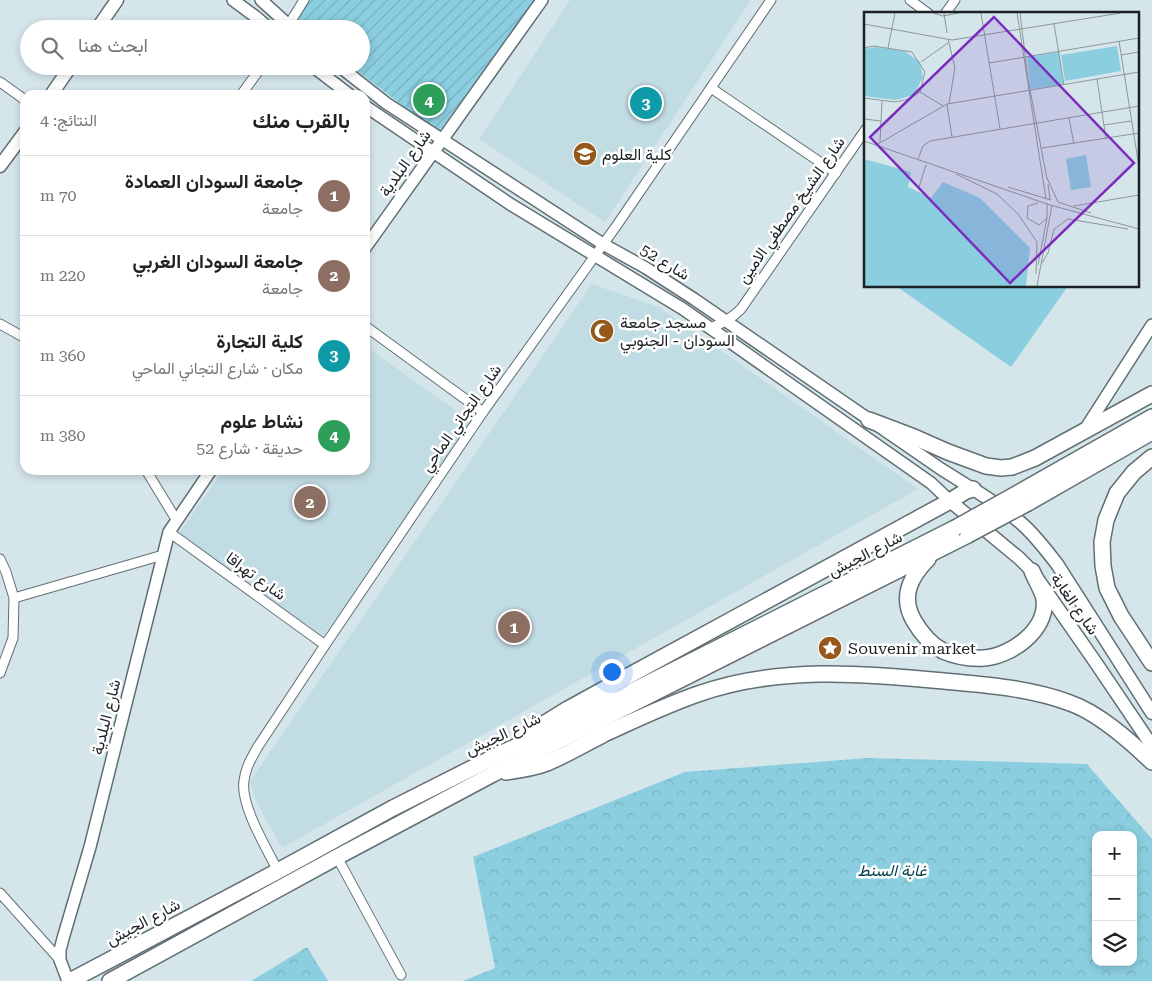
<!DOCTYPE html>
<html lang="ar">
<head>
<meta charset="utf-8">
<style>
	:root { --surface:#fff; --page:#f2f2f2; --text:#222; --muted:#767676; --line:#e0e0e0; --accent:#7c3aed }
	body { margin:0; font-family:"Roboto Serif",Vazirmatn,serif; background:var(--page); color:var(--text); direction:rtl }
	.controls { position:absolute; right:15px; bottom:15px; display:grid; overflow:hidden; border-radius:10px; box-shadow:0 2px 8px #0003 }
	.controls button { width:45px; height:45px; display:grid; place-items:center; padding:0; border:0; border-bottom:1px solid var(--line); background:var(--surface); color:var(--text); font:25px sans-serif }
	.you { position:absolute; left:611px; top:671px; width:18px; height:18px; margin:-12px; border:4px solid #fff; border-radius:50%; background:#1a73e8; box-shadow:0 0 0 8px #1a73e833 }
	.badge { display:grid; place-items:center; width:32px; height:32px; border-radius:50%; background:var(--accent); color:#fff; font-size:16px; font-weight:700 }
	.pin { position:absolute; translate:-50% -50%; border:2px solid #fff; box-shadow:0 1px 5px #0006 }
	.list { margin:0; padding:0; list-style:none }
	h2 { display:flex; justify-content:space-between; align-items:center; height:65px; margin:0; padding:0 20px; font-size:21px }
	h2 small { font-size:16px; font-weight:400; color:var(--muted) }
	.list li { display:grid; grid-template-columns:32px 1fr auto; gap:15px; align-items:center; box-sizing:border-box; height:80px; padding:0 20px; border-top:1px solid var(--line) }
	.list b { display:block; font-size:19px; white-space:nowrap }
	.list p { margin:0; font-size:16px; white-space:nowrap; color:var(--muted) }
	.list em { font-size:16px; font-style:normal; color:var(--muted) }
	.icon { flex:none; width:28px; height:28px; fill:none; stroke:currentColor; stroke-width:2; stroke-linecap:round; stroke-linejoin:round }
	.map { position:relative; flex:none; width:1152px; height:981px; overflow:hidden; direction:ltr }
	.search { position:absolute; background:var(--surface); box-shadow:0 2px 8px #0003; left:20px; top:20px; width:350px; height:55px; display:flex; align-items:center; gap:12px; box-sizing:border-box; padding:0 18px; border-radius:28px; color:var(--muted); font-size:19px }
	.panel { position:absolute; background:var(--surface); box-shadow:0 2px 8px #0003; left:20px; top:90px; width:350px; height:385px; border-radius:15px; direction:rtl }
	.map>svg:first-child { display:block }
	.built { fill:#c2dce3 }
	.forest { fill:url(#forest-crowns); fill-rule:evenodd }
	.garden { fill:url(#garden-furrows) }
	.pitch { fill:#8bcee0 }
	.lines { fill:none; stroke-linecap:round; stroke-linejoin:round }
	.minor-casing { stroke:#616f74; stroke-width:11 }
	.tertiary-casing { stroke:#616f74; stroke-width:14 }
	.secondary-casing { stroke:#616f74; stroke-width:15 }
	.trunk-casing { stroke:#616f74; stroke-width:18 }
	.minor { stroke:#fff; stroke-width:9 }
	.tertiary { stroke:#fff; stroke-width:11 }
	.secondary { stroke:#fff; stroke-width:12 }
	.trunk { stroke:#fff; stroke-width:15 }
	.trunk-bridge-casing { stroke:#616f74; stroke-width:18; stroke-linecap:butt }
	.trunk-bridge { stroke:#fff; stroke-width:15 }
	.labels { text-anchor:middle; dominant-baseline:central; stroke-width:5; stroke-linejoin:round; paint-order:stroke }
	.poi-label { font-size:16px; fill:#1c2224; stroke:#fff; text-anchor:start }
	.street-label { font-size:16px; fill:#1c2224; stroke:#fff }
	.park-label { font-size:16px; font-style:italic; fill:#013d49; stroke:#fff }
	.inset-road { fill:none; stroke:#8b989b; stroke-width:1 }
	.view { fill:#7b2cbf; fill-opacity:0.15; stroke:#7b2cbf; stroke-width:2.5 }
	.inset-edge { fill:none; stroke:#1c2224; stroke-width:2.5 }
</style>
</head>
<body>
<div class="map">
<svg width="1152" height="981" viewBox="0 0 1152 981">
	<defs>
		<pattern id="forest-crowns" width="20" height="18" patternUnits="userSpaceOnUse" patternTransform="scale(1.25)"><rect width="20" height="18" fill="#8bcee0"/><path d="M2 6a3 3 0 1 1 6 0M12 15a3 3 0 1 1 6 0" fill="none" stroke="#77b1c0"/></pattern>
		<pattern id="garden-furrows" width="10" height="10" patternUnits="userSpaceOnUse" patternTransform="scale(1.25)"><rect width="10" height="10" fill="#8bcee0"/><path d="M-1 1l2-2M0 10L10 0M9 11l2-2" fill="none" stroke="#77b1c0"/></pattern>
	</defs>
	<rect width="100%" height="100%" fill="#d5e6eb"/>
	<g class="built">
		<polygon points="570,0 751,0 605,222 479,139"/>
		<polygon points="592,284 659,307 918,489 282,848 256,801 250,781"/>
		<polygon points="365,346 475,424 323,636 179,533 224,470 365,470"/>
	</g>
	<g class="forest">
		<path d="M868 758 1087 764 1152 839V981H463L495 968 473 857 685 772ZM1096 835H1133V962H1096Z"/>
		<polygon points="307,947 328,981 251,981"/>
	</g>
	<polygon class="garden" points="309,0 538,0 438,133 351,66 361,66 361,29 302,29 294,22"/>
	<polygon class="pitch" points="896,286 1068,286 1011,367"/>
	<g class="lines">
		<g class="minor-casing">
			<g id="minor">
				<polyline points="910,0 929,14"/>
				<polyline points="945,14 955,0"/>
				<polyline points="286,29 304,0"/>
				<polyline points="0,82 25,100"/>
				<polyline points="711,88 836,173"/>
				<polyline points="241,95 262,66"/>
				<polyline points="0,324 25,338"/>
				<polyline points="365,326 483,412"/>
				<path d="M710 328C722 324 732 318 741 309L866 129"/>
				<polyline points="146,470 177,521"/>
				<polyline points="169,532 325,645"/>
				<polyline points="0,559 6,572 14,598 13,638 0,673"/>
				<polyline points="14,598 163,555"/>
				<polyline points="337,857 401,975"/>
				<path d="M278 871C267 849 240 805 244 781 245 769 251 759 257 748L325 645 483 412 617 225 771 0"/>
				<polyline points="0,893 60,960"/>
			</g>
		</g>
		<g class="tertiary-casing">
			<g id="tertiary">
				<polyline points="233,0 256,17 270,29"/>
				<polyline points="261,0 293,29"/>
				<polyline points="312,66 350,95"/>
				<polyline points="339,66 386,103 603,244 646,268 694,299 941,469 973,489"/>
				<polyline points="365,106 510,204 683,309 931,483 950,501"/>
				<polyline points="365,248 542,0"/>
				<polyline points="1084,431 1152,325"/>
				<polyline points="68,981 60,960 60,950 64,935 90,847 169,532 211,470"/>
			</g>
		</g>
		<g class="secondary-casing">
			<g id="secondary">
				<polyline points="97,29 117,0"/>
				<polyline points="51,95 71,66"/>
				<polyline points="0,166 25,132"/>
				<path d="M973 489C989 499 1006 510 1021 523 1035 535 1046 550 1057 564L1152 713"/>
				<polyline points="950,501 1019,558 1032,571 1096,663 1152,746"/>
			</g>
		</g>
		<g class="trunk-casing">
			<g id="trunk">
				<polyline points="869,420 914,437 948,452 986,466 1001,468 1012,467 1035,458 1152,394"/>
				<polyline points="1152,457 1134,472 1117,493 1106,520 1102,542 1103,566 1107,588 1121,616 1152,663"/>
				<polyline points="1018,493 1152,417"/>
				<polyline points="1028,503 1152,432"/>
				<path d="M928 559C910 577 900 597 914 621 921 633 930 644 943 651 955 656 970 659 984 658 1011 656 1048 630 1044 599 1043 592 1035 579 1032 571"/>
				<polyline points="534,730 568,709 608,687 950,501 966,491 973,489"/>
				<path d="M506 772C520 770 534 768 547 763 566 755 585 744 604 734 635 720 666 705 698 694 777 666 862 673 944 681 986 685 1030 688 1070 703 1099 713 1130 741 1152 762"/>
				<polyline points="70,981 278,871 393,808 506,751 569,723 955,528"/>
				<polyline points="110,981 337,857 493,774 968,535"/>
			</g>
		</g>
		<use href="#minor" class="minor"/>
		<use href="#tertiary" class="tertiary"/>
		<use href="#secondary" class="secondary"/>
		<use href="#trunk" class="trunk"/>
		<g class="trunk-bridge-casing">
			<g id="trunk-bridge">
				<polyline points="955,528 1018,493"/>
				<polyline points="968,535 1028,503"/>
			</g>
		</g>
		<use href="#trunk-bridge" class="trunk-bridge"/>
	</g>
	<defs>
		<g id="university-disc" transform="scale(1.25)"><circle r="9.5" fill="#95591b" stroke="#fff"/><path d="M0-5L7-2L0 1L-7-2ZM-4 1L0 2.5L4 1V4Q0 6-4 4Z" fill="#fff"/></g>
		<g id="mosque-disc" transform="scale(1.25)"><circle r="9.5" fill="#95591b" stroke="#fff"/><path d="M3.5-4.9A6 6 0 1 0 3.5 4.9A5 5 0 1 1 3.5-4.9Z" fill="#fff"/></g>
		<g id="sight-disc" transform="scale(1.25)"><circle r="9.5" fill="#95591b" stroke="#fff"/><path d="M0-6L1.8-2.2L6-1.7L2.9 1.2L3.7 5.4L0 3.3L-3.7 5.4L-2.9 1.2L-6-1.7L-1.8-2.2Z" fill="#fff"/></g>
	</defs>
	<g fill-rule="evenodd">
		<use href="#university-disc" x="585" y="154"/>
		<use href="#mosque-disc" x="602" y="331"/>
		<use href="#sight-disc" x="830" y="648"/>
	</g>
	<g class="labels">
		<g class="poi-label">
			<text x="602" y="154">كلية العلوم</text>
			<text x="620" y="322">مسجد جامعة<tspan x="620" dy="18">السودان - الجنوبي</tspan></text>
			<text x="848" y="648">Souvenir market</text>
		</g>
		<g class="street-label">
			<text transform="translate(405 163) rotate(-55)">شارع البلدية</text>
			<text transform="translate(791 210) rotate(-55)">شارع الشيخ مصطفي الامين</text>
			<text transform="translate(665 262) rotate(31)">شارع 52</text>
			<text transform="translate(461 418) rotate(-55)">شارع التجاني الماحي</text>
			<text transform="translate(865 554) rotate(-27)">شارع الجيش</text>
			<text transform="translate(256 576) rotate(36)">شارع تهراقا</text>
			<text transform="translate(1075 604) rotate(55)">شارع الغابة</text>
			<text transform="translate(106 717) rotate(-76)">شارع البلدية</text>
			<text transform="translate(503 734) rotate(-25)">شارع الجيش</text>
			<text transform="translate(143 922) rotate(-28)">شارع الجيش</text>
		</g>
		<g class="park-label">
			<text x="892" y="870">غابة السنط</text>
		</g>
	</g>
	<g transform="translate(864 12)">
		<rect width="275" height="275" fill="#d5e6eb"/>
		<path d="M253 34 257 59 201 69 197 43Z" fill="#8bcee0"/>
		<path d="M0 147 47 160 44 175 67 186 79 170 116 186 166 236 162 274H0Z" fill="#8bcee0"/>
		<path d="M11 35 40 39 56 50 59 65 50 83 32 88 0 84V37ZM195 40 199 73 166 77 163 45Z" fill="#8bcee0"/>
		<path d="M222 143 227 175 207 178 202 147Z" fill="#8bcee0"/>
		<path class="inset-road" d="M69 1 79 4 95 1M80 1 83 21M117 1 136 117M153 1 182 187M156 1 164 67 183 167M0 12 88 28 257 1M190 12 200 73M84 27 91 56 85 91M255 29 275 155M0 36 9 34 48 40 61 60 56 80 45 87 32 90 0 86M24 36 31 1M257 43 275 40M57 50 84 31M125 51 275 26M233 67 242 127M56 80 79 94M83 92 88 125M205 106 210 132M0 107 17 109M240 113 267 109M0 129 186 193 275 217M16 130 18 89M14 132 83 92 275 60M178 136 275 121M54 147 59 134 66 129 275 94M92 162 133 182 154 202 173 230 172 262M183 166 194 190 227 201M184 172 186 187M55 175 62 153M144 175 187 188M174 191 164 194 163 206 175 213 183 206M210 194 275 183M178 251 184 241 190 217 204 207 264 217M174 253 183 206V191M173 274 188 193"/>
		<path class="view" d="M130 5 270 151 146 271 6 125Z"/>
		<rect width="275" height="275" class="inset-edge"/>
	</g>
</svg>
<div class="controls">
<button>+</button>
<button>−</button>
<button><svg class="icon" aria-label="layers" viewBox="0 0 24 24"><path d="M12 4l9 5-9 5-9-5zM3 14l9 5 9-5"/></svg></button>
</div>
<div class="you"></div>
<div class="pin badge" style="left:514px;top:627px;background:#8d6e63">1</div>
<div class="pin badge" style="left:310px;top:502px;background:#8d6e63">2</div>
<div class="pin badge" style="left:646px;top:103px;background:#0f9aa8">3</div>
<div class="pin badge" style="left:429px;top:100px;background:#2e9e5b">4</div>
<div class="search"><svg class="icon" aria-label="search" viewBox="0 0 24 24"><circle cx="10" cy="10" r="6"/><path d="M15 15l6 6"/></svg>ابحث هنا</div>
<section class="panel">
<h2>بالقرب منك<small>النتائج: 4</small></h2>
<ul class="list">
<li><span class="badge" style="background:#8d6e63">1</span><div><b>جامعة السودان العمادة</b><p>جامعة</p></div><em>70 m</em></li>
<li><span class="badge" style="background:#8d6e63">2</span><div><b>جامعة السودان الغربي</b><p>جامعة</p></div><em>220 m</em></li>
<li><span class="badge" style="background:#0f9aa8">3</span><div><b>كلية التجارة</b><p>مكان · شارع التجاني الماحي</p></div><em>360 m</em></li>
<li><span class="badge" style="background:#2e9e5b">4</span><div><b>نشاط علوم</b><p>حديقة · شارع 52</p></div><em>380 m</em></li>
</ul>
</section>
</div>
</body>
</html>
